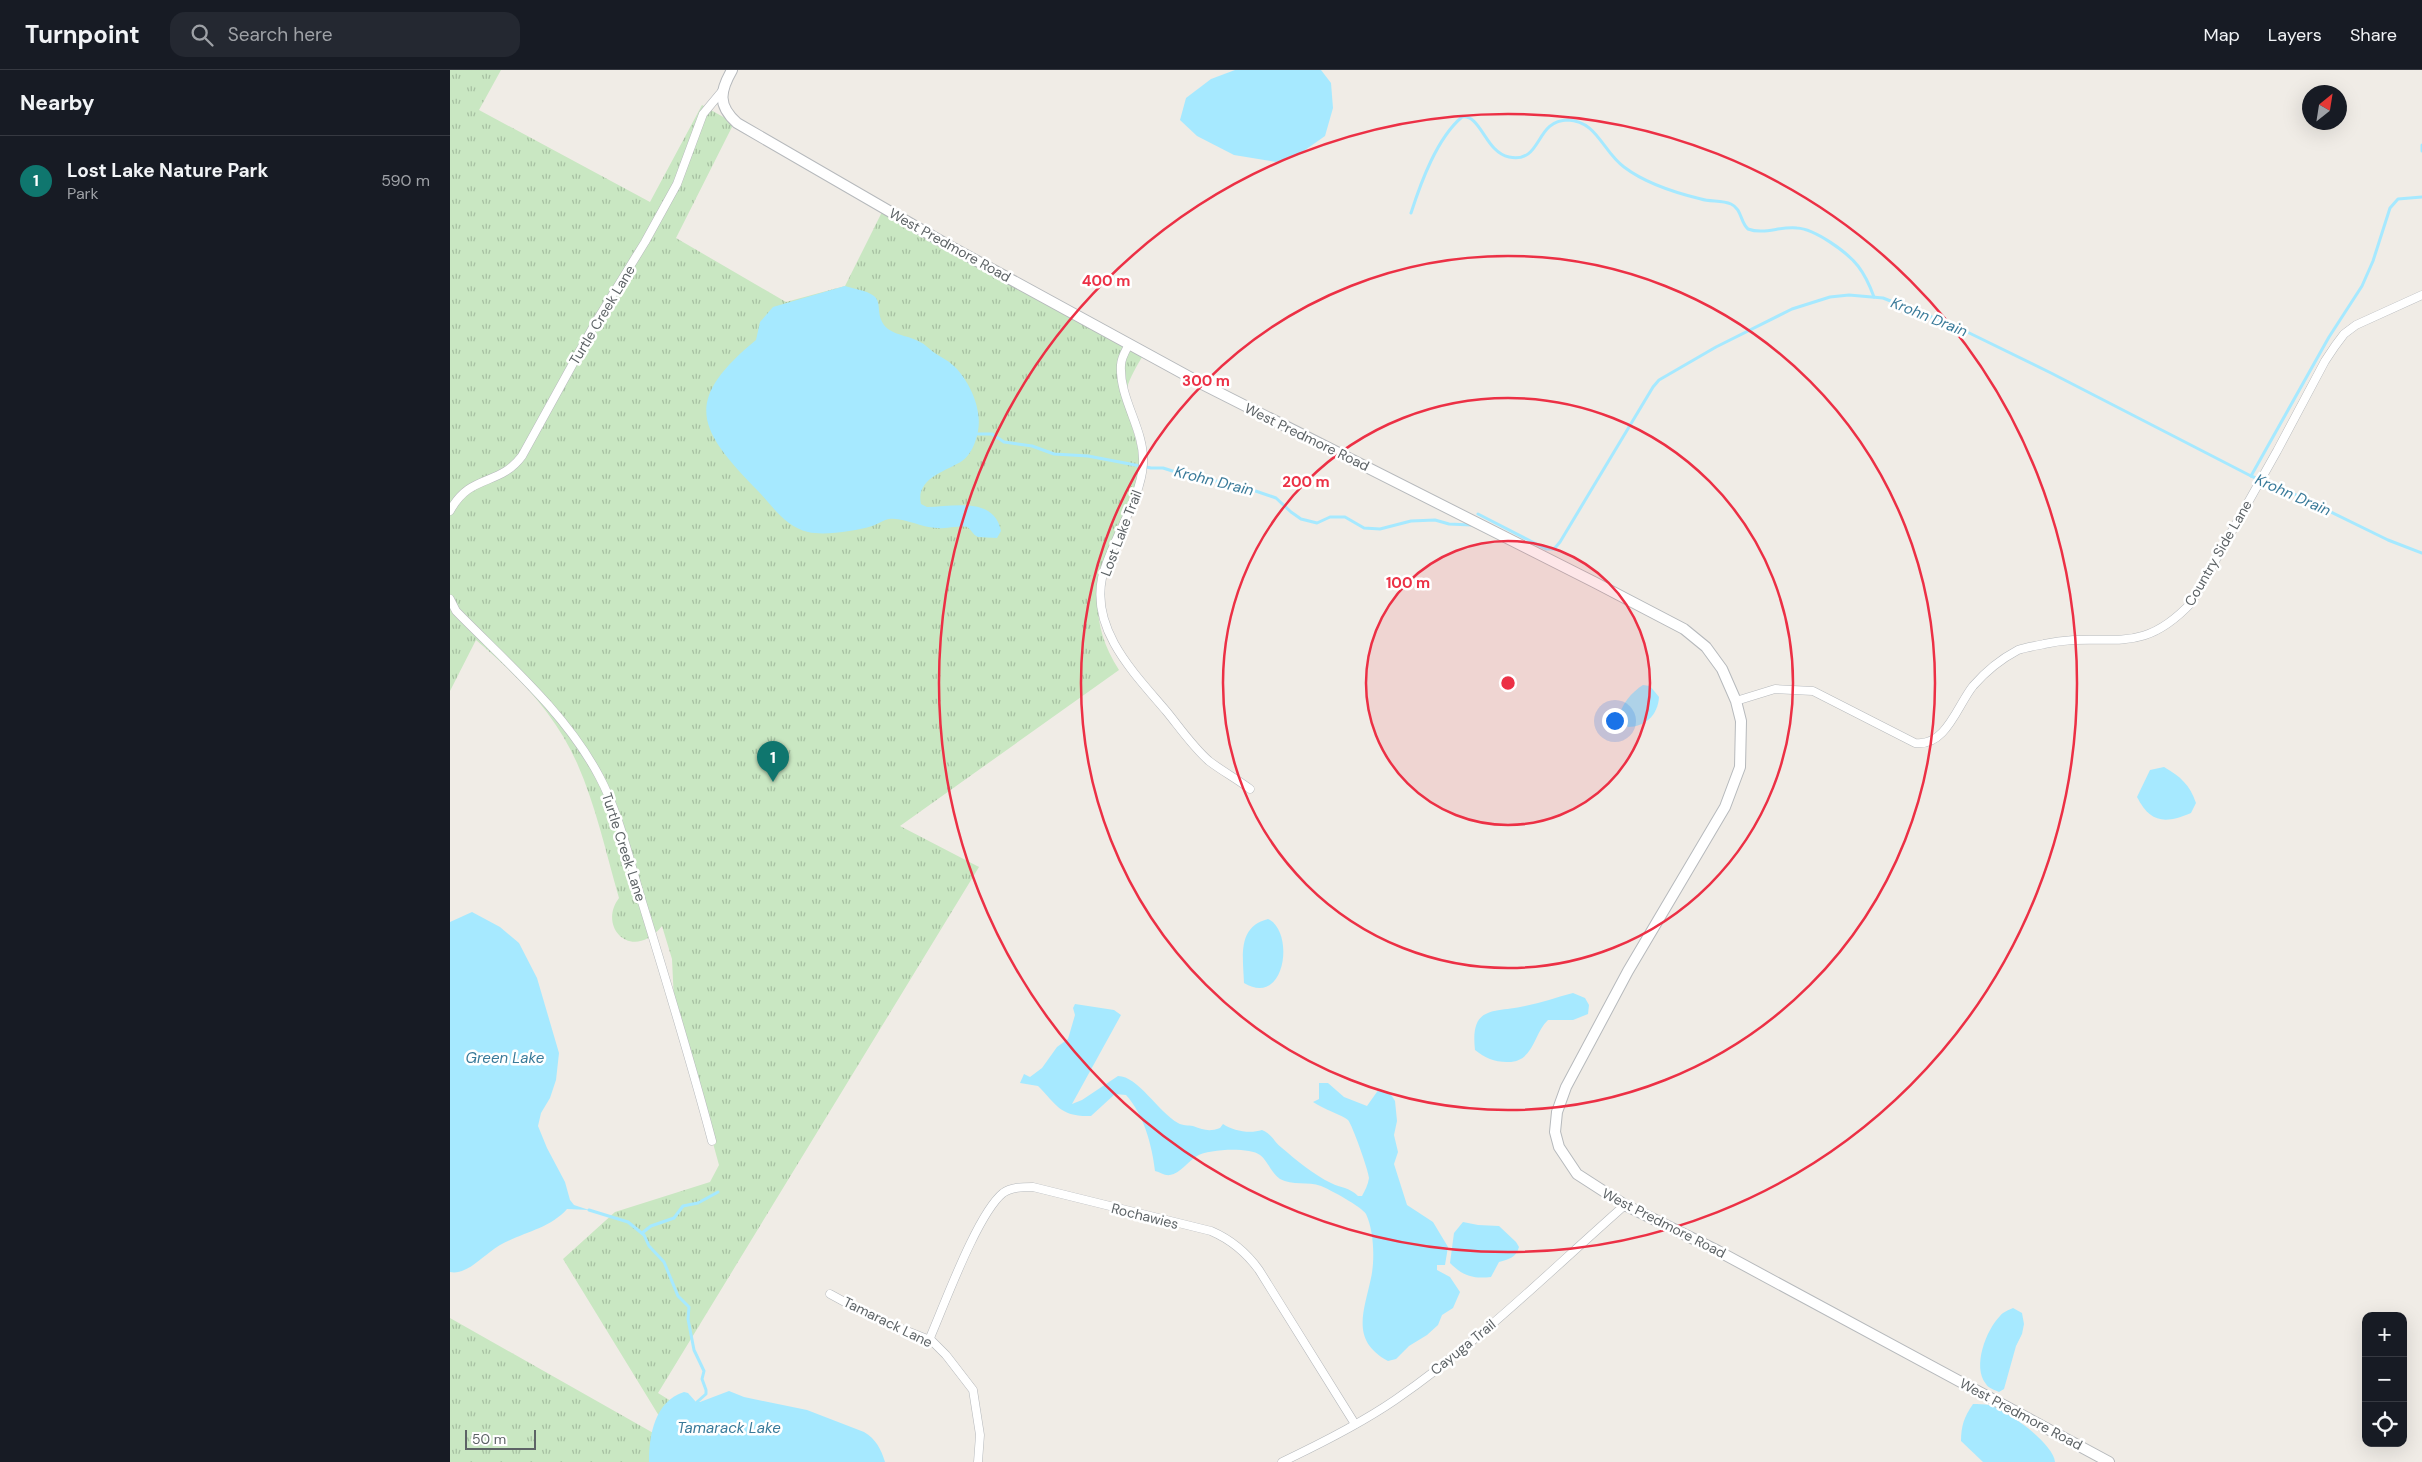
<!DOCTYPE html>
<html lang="en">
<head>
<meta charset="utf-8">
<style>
	:root { --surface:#171b24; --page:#242831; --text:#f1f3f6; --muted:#9ea1a6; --line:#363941; --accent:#0f766e }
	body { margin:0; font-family:"DM Sans",sans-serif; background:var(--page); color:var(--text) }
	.controls { position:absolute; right:15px; bottom:15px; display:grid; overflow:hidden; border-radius:10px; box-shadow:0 5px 20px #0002 }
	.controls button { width:45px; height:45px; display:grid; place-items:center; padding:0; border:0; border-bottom:1px solid var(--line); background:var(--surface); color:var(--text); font:25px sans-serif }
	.compass { position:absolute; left:1852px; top:15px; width:45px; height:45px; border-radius:50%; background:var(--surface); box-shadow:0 5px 20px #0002; rotate:30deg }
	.scale { position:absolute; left:15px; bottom:12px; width:71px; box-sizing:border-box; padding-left:5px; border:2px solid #5d6366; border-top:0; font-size:14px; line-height:18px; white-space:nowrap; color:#5d6366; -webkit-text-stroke:4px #fff; paint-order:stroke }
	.you { position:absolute; left:1164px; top:650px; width:18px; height:18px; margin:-12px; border:4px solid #fff; border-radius:50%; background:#1a73e8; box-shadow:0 0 0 8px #1a73e833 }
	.badge { display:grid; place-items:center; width:32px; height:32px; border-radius:50%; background:var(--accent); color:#fff; font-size:16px; font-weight:700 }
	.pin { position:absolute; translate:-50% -41px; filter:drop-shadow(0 1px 2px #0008) }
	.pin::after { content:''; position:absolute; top:26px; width:18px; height:15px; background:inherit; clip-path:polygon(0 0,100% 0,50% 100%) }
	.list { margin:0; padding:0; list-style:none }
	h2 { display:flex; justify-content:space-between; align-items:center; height:65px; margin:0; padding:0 20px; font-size:21px }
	h2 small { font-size:16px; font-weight:400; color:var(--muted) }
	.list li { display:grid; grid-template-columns:32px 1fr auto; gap:15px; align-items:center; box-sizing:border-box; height:90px; padding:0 20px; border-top:1px solid var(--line) }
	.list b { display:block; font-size:19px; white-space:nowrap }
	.list p { margin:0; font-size:16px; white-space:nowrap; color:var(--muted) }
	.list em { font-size:16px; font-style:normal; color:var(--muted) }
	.icon { flex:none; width:28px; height:28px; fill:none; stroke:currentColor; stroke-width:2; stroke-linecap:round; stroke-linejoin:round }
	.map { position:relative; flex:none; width:1972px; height:1392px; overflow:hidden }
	header { display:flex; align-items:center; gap:30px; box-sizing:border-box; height:70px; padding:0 25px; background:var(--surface); border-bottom:1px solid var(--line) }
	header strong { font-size:24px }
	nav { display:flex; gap:28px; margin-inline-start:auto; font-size:18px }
	.search { width:350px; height:45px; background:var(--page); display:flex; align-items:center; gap:12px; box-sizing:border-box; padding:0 18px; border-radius:15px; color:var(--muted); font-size:19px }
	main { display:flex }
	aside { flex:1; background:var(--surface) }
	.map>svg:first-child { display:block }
	.park { fill:url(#park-tufts) }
	.water { fill:#a6e9ff }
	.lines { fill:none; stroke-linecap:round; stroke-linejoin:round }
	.stream { stroke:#a6e9ff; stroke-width:3 }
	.minor-casing { stroke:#b6b9bc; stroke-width:9 }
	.tertiary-casing { stroke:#b6b9bc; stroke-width:12 }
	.minor { stroke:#fff; stroke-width:8 }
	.tertiary { stroke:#fff; stroke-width:10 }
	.ring { fill:none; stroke:#ec3045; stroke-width:2.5 }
	.labels { text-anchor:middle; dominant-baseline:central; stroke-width:5; stroke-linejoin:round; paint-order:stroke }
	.street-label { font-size:14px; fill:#5d6366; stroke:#fff }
	.water-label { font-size:15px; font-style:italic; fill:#397a99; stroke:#fff }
	.centre { fill:#ec3045; stroke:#fff; stroke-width:2.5 }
	.ring-label { font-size:15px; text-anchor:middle; font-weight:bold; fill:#ec3045; stroke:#fff; stroke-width:5; stroke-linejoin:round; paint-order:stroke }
</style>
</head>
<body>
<header>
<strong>Turnpoint</strong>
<div class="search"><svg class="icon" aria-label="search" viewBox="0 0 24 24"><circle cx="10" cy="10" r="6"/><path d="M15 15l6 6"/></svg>Search here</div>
<nav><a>Map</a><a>Layers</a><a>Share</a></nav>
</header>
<main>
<aside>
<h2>Nearby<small></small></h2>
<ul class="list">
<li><span class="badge">1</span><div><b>Lost Lake Nature Park</b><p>Park</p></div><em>590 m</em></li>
</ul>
</aside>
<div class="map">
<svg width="1972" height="1392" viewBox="0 0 1972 1392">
	<defs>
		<pattern id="park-tufts" width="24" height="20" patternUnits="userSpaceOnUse" patternTransform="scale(1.25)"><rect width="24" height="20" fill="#c9e7c2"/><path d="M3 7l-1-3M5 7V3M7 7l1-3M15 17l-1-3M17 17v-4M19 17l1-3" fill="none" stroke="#a6bfa1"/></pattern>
	</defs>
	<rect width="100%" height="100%" fill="#f0ece6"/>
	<path class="park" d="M0 0H51L29 40 200 132 252 35 284 53 226 168 336 232 395 216 432 142 692 287C687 296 680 307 677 318 672 343 693 373 690 403 689 416 680 430 676 442 652 502 631 540 669 600L450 756 529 797 208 1323 294 1376 285 1392H0V1248L228 1377 113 1189 165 1142 260 1112 269 1095 224 932 222 889 212 856C182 893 147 857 169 828 156 783 146 736 127 693 105 643 67 605 26 570L0 621Z"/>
	<g class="water">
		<polygon points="785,0 871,0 881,13 883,38 875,66 848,85 826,92 784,85 747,66 730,50 736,28 761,9"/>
		<path d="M395 216C404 219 416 220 424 226 433 233 424 247 438 259 448 266 460 266 470 272 475 274 478 278 482 281 490 287 500 291 507 299 521 315 532 340 528 361 526 372 521 385 512 391 497 401 465 408 471 434L477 437C503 437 544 426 551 461L547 468 528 467C523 465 521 459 517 457 513 455 493 459 487 458 471 458 454 447 439 449 433 450 428 454 422 456 406 461 374 466 358 462 336 457 323 437 309 422 247 359 232 331 306 270L310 252 323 237Z"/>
		<path d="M1193 615 1200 616 1209 627C1208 645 1195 657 1178 657L1169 648C1171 634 1182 622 1193 615Z"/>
		<path d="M1714 697C1730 706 1740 715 1746 733L1741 743C1715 754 1700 753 1687 727L1700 700Z"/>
		<path d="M22 842 50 857 69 873 87 908 109 983 106 1010 100 1028 91 1043 88 1056 97 1078 115 1112 120 1130 124 1135 139 1140 117 1139C97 1162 63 1163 40 1182 29 1190 15 1205 0 1202V852Z"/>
		<path d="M818 849C845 861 836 938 794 913 793 886 787 857 818 849Z"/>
		<path d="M1123 923 1135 928 1139 935 1138 944 1123 950H1098C1083 964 1084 993 1057 992 1044 992 1035 988 1025 980 1020 935 1043 943 1075 936 1091 933 1107 927 1123 923Z"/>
		<path d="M625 934 664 940 671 945 622 1034 632 1030 668 1006C688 1006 708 1042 728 1053 733 1056 738 1055 743 1056 754 1060 759 1062 770 1058L773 1054C783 1061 800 1064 812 1060 822 1064 824 1072 832 1078 846 1090 864 1105 881 1113 891 1118 899 1117 908 1126H912C915 1120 918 1115 919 1108 919 1102 902 1054 898 1050 892 1045 873 1039 863 1032L869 1029V1013H878L894 1027 917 1036 929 1019 940 1023 945 1031 947 1051 944 1065 948 1082 944 1094 957 1135 983 1152 998 1177 995 1195H987V1200L1000 1207 1010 1222 1003 1238 992 1245 988 1255 977 1265 959 1276 946 1289 938 1291C900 1270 914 1242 921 1208 925 1190 924 1161 916 1144 912 1137 879 1119 871 1116 858 1111 842 1116 830 1109 821 1103 818 1091 810 1085 799 1077 759 1079 747 1086 738 1091 730 1104 720 1105 715 1106 710 1102 705 1101 702 1075 694 1045 676 1025L665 1024 641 1046C610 1047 607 1035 588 1016L570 1013 574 1004 580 1007 592 998 607 977 618 969 625 945 623 938Z"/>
		<path d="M1013 1152 1028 1155 1049 1156 1066 1172 1069 1177C1066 1188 1059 1189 1049 1192L1041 1207C1023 1209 1013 1206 1000 1193L1004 1163Z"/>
		<path d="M1563 1238 1572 1243 1574 1254 1572 1264 1566 1276 1554 1319 1549 1322C1545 1320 1538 1318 1536 1314 1522 1297 1536 1260 1550 1246 1553 1242 1559 1240 1563 1238Z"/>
		<path d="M279 1321 294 1327 357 1340 414 1362C426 1369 431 1379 435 1392H199C199 1365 205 1331 234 1322L238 1323 246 1332H250Z"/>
		<path d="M1523 1334C1528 1334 1534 1334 1539 1335 1557 1340 1603 1373 1605 1392H1533L1511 1371C1511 1356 1514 1347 1523 1334Z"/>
	</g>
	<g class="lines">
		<g class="stream">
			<polyline points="1972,75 1972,81"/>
			<path d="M961 143C971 112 987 68 1012 47 1031 44 1035 82 1059 87 1093 94 1084 50 1118 50 1147 51 1153 82 1174 97 1195 113 1226 123 1251 129 1260 132 1272 130 1281 134 1292 139 1290 152 1298 159 1314 165 1330 156 1347 158 1365 159 1397 182 1408 196 1415 205 1420 216 1424 227"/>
			<polyline points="528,364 542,364 554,372 582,376 604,384 638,386 701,398 713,398 751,410 779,412 826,428 841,442 851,449 867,453 880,447 895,447 914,458 930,459 961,451 985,450 999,454 1021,455"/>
			<polyline points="1801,406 1879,267 1912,216 1923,191 1940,138 1948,129 1972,127"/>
			<polyline points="1028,444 1096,479 1104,479 1110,472 1203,317 1209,310 1266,277 1342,239 1380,227 1399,225 1433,228 1507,257 1601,303 1801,406 1840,422 1938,470 1972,483"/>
			<polyline points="139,1140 178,1152 194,1165 199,1176 214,1192 228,1226 239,1237 238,1249 244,1280 254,1301 252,1309 256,1320 256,1324 247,1332"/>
			<polyline points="192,1163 201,1156 224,1148 233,1136 248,1133 268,1122"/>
		</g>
		<g class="minor-casing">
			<g id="minor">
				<path d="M679 274C676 280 671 288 671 295 669 330 695 359 693 394 691 430 661 470 652 508 641 561 685 604 717 642 730 658 743 677 759 691 772 701 787 709 800 719"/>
				<path d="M0 441C20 403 49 417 72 386L147 250 195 172 227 114 253 44 273 20"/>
				<path d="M0 529 6 541C56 592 115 642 149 706 170 745 180 793 193 835 217 913 241 992 262 1071"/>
				<path d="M1286 631 1325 619 1363 621 1465 673C1496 677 1507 636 1523 616 1536 601 1551 589 1568 580 1576 577 1586 576 1594 574 1658 560 1688 590 1742 532L1827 381 1875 291 1885 276 1894 264 1906 255 1972 225"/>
				<polyline points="380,1224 424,1248 482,1271 496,1285 523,1320 530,1365 528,1392"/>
				<path d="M479 1270C494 1236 527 1144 553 1123 561 1117 573 1117 583 1117L761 1161C782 1170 796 1182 809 1200L905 1354"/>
				<path d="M832 1392C870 1374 910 1354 945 1330 1028 1273 1100 1201 1175 1135"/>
			</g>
		</g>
		<g class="tertiary-casing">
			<path id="tertiary" d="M282 0C270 21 267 35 287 53L496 174 754 315 1144 512 1234 559 1256 577 1272 599 1286 631 1291 651 1290 697 1275 737 1178 901 1116 1017 1107 1042 1105 1062 1109 1077 1127 1104 1175 1135 1268 1181 1659 1392"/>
		</g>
		<use href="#minor" class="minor"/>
		<use href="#tertiary" class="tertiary"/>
	</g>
	<circle cx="1058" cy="613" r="142" fill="#ec3045" fill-opacity=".12"/>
	<g class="ring">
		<circle cx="1058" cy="613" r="142"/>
		<circle cx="1058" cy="613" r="285"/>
		<circle cx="1058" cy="613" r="427"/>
		<circle cx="1058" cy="613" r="569"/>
	</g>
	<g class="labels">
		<g class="street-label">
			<text transform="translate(500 175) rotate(29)">West Predmore Road</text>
			<text transform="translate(152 245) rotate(-59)">Turtle Creek Lane</text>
			<text transform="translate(857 367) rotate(26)">West Predmore Road</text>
			<text transform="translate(671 463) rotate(-69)">Lost Lake Trail</text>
			<text transform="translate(1768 483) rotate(-60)">Country Side Lane</text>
			<text transform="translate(174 777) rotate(72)">Turtle Creek Lane</text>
			<text transform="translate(695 1146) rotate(14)">Rochawies</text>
			<text transform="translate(1214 1153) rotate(27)">West Predmore Road</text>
			<text transform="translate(438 1252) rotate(26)">Tamarack Lane</text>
			<text transform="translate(1013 1277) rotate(-39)">Cayuga Trail</text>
			<text transform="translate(1571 1344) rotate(28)">West Predmore Road</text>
		</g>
		<g class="water-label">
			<text transform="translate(1479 247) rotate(22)">Krohn Drain</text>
			<text transform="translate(764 411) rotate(14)">Krohn Drain</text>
			<text transform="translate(1843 425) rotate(24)">Krohn Drain</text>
			<text x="55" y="988">Green Lake</text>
			<text x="279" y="1358">Tamarack Lake</text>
		</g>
	</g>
	<circle cx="1058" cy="613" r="8" class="centre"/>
	<g class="ring-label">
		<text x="656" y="216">400 m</text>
		<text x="756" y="316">300 m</text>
		<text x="856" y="417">200 m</text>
		<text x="958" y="518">100 m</text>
	</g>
</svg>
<div class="controls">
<button>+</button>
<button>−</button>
<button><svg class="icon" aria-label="locate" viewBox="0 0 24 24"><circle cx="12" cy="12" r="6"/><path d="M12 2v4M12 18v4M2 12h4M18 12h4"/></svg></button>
</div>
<svg class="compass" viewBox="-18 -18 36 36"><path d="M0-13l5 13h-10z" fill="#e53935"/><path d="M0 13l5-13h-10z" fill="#9ea1a6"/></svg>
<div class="scale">50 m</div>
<div class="you"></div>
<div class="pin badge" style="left:323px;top:712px">1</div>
</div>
</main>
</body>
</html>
